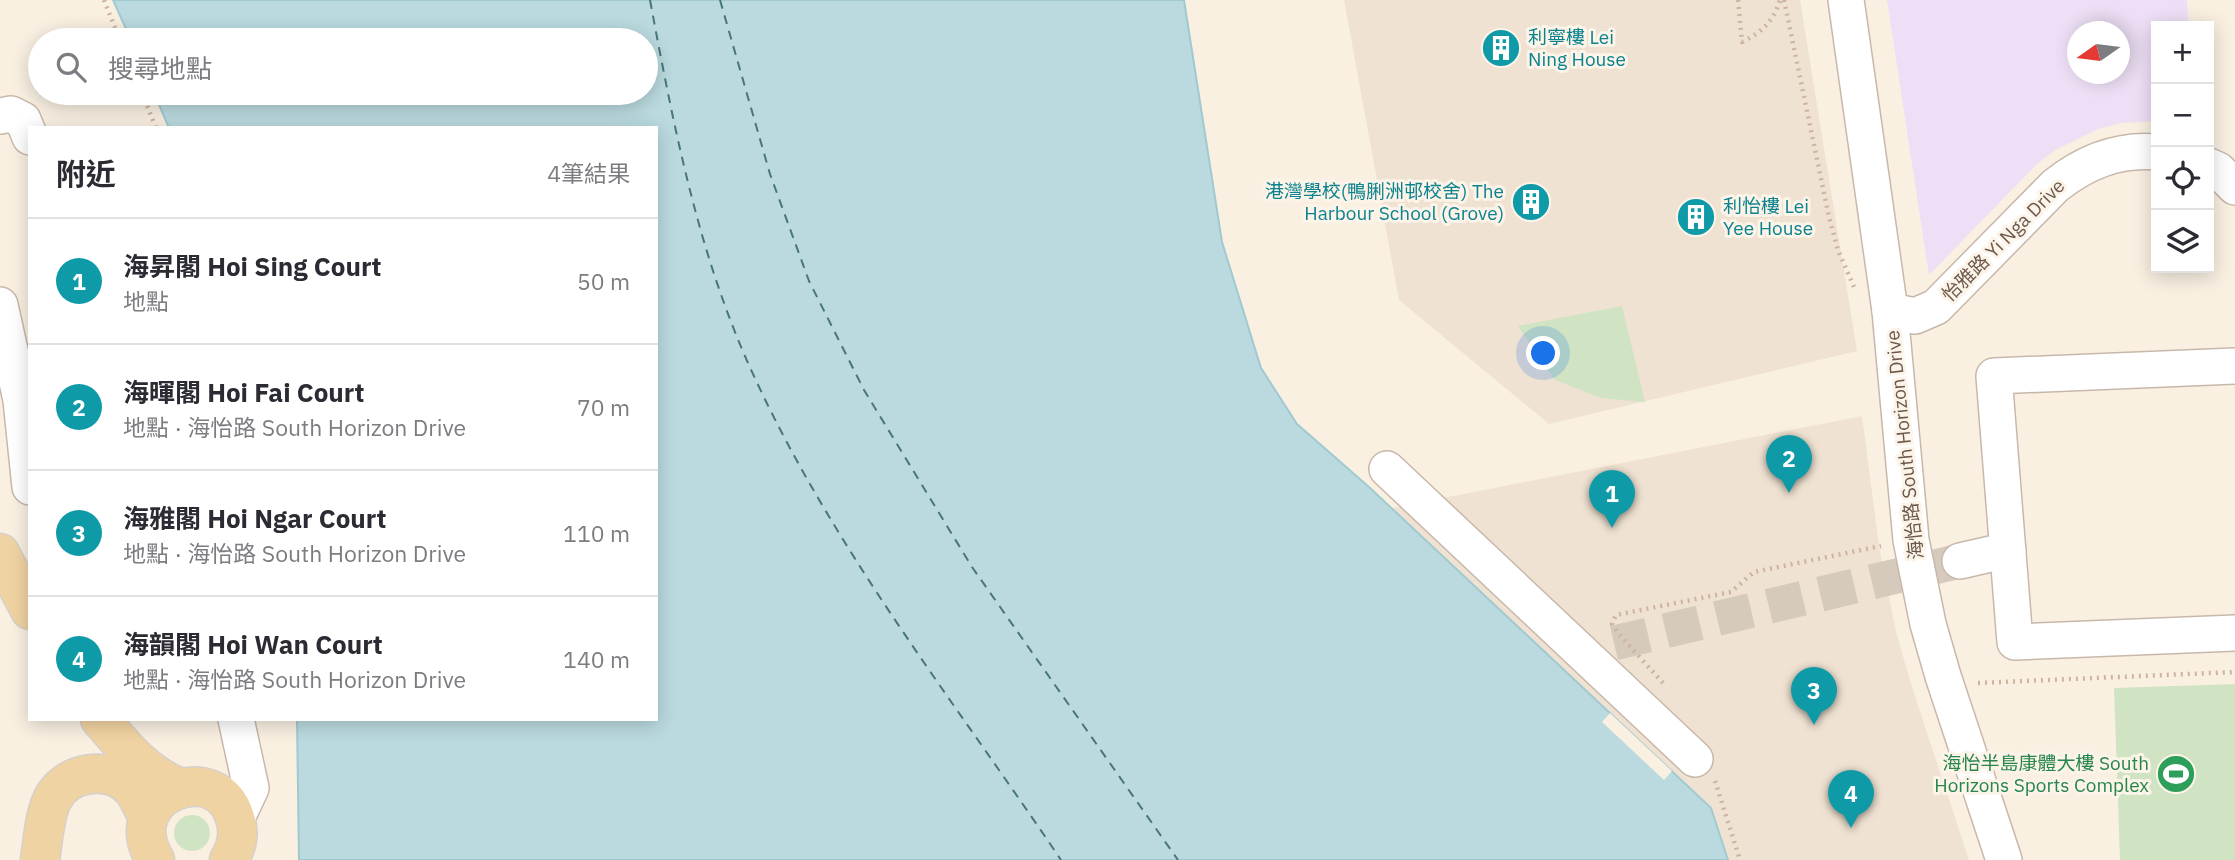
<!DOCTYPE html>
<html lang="zh-TW">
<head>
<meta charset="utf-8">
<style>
	:root { --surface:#fff; --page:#f2f2f3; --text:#2b2b33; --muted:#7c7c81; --line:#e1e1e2; --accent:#7c3aed }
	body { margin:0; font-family:"IBM Plex Sans","Noto Sans TC",sans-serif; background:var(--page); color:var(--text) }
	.controls { position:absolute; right:21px; top:21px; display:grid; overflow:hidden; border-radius:0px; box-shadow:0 4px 18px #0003 }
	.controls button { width:63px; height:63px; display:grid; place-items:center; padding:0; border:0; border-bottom:2px solid var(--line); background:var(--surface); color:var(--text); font:35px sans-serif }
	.compass { position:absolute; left:2067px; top:21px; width:63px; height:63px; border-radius:50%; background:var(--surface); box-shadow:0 4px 18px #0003; rotate:256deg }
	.you { position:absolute; left:1544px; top:354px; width:24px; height:24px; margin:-18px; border:5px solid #fff; border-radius:50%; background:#1a73e8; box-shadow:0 0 0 10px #1a73e833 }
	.badge { display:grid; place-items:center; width:46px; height:46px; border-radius:50%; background:var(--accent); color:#fff; font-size:23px; font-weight:700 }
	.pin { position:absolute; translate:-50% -58px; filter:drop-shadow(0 2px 4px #0008) }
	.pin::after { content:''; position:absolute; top:37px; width:24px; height:21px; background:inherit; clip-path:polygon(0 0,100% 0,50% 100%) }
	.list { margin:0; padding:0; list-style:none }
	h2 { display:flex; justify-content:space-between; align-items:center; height:91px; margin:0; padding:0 28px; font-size:30px }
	h2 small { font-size:23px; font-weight:400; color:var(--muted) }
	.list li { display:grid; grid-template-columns:46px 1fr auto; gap:21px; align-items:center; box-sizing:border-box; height:126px; padding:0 28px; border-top:2px solid var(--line) }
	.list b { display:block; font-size:26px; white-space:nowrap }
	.list p { margin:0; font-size:23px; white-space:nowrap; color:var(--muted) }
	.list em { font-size:23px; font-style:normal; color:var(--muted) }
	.icon { flex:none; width:38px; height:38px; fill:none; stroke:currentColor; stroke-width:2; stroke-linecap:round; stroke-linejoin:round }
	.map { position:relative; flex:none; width:2235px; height:860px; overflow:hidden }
	.search { position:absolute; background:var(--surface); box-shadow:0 4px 18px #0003; left:28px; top:28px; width:630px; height:77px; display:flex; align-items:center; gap:18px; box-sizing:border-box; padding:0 24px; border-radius:38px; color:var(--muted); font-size:26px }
	.panel { position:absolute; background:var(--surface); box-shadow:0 4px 18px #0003; left:28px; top:126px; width:630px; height:595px; border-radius:0px }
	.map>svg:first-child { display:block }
	.residential { fill:#efe2d2 }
	.education { fill:#eddff5; fill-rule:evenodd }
	.green { fill:#d0e4c3 }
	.water { fill:#badadf; stroke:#a1c9d0; stroke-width:2 }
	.pier { fill:#f9f0e2 }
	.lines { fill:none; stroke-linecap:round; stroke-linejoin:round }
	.ferry { stroke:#48757e; stroke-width:2; stroke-dasharray:9 7; stroke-linecap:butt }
	.minor-tunnel { stroke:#d6cabc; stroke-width:35; stroke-dasharray:35 18; stroke-linecap:butt }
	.minor-casing { stroke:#c8b8ab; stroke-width:38 }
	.major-casing { stroke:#d6d0cd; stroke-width:41 }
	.path { stroke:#cfb3a1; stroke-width:4.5; stroke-dasharray:2 5; stroke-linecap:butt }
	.minor { stroke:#fff; stroke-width:35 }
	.major { stroke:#f0d3a2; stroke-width:38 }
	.labels { text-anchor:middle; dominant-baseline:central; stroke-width:6; stroke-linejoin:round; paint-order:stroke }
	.culture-label { font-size:19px; fill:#0d838f; stroke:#fcf4e8; text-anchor:start }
	.street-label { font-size:19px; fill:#6d584c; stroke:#fcf4e8 }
	.leisure-label { font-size:19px; fill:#27864d; stroke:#fcf4e8; text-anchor:end }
</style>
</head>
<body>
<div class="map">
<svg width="2235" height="860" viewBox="0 0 2235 860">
	<rect width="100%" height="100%" fill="#f9f0e2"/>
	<g class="residential">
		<polygon points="1344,0 1800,0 1857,351 1549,424 1399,300"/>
		<polygon points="1862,416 1879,546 1896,632 1911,684 1969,860 1728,860 1711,808 1392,508"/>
	</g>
	<path class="education" d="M1887 0H2187L2188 26H2156V121L2121 123 2098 129 2055 150 2036 165 1929 275ZM2078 32H2120V74H2078Z"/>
	<g class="green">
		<polygon points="1622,306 1645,402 1601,398 1555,380 1518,326"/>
		<polygon points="2235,684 2235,860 2120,860 2114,688"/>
		<circle cx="192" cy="833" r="18"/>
	</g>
	<polygon class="water" points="113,0 1184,0 1222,242 1261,368 1297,424 1369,487 1711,808 1728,860 299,860 297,719 656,719 656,128 169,128 154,93 646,93 646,40 131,40"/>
	<polygon class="pier" points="1610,713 1672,771 1664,780 1602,722"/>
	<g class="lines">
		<g class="ferry">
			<path d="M650 0C673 123 697 248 748 363 828 542 952 698 1061 860"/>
			<polyline points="720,0 770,174 809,281 864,390 972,567 1178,860"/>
		</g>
		<polyline class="minor-tunnel" points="1614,643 1960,561"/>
		<g class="minor-casing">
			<g id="minor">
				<polyline points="1846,0 1890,311 1911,540 1928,624 1943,676 2004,860"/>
				<polyline points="0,116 11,114 23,120 30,137"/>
				<polyline points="2209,166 2218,170 2235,187"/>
				<polyline points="0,305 21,400 30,487"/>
				<path d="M1890 311 1915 316 1936 307 2055 186C2085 162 2117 149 2156 152"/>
				<polyline points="2235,366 1994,376 2015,642 2235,633"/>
				<polyline points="1387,469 1695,759"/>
				<polyline points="1960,561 2008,550"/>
				<polyline points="236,820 251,788 236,719"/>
			</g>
		</g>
		<g class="major-casing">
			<g id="major">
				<polyline points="0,553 30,610"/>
				<path d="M100 719C124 746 142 771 176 786"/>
				<path d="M40 860C43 841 44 818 52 800 66 771 110 764 132 789 139 797 143 808 148 818"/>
				<path d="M155 860C116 795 217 756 235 818 240 833 237 847 229 860"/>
			</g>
		</g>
		<g class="path">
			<polyline points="104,0 120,40"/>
			<path d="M1738 0 1742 42C1762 32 1773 22 1780 0"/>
			<polyline points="1784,0 1829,217 1838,250 1854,287"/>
			<polyline points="142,93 156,128"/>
			<polyline points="1663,683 1618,633 1612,624 1616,615 1731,592 1754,572 1881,546"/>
			<polyline points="1978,683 2235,672"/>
			<polyline points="1715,781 1740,860"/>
		</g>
		<use href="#minor" class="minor"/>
		<use href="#major" class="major"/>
	</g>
	<defs>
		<g id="building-disc" transform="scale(2.0125)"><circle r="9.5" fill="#0f9aa8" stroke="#fcf4e8"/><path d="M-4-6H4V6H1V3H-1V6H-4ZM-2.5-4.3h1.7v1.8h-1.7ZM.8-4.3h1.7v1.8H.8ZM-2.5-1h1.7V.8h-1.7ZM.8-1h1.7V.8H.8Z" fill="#fff"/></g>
		<g id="stadium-disc" transform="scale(2.0125)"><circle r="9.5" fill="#2e9e5b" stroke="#fcf4e8"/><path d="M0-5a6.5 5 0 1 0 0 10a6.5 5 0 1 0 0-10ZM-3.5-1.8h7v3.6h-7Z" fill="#fff"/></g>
	</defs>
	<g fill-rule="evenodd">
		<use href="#building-disc" x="1501" y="48"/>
		<use href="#building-disc" x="1531" y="202"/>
		<use href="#building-disc" x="1696" y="217"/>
		<use href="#stadium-disc" x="2176" y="774"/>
	</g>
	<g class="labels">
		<g class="culture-label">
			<text x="1528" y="37">利寧樓 Lei<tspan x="1528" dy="22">Ning House</tspan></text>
			<text x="1504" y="191" text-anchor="end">港灣學校(鴨脷洲邨校舍) The<tspan x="1504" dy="22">Harbour School (Grove)</tspan></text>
			<text x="1723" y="206">利怡樓 Lei<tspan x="1723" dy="22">Yee House</tspan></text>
		</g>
		<g class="street-label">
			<text transform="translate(2003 240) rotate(-45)">怡雅路 Yi Nga Drive</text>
			<text transform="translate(1904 445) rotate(-96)">海怡路 South Horizon Drive</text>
		</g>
		<g class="leisure-label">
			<text x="2149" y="763">海怡半島康體大樓 South<tspan x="2149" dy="22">Horizons Sports Complex</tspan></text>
		</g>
	</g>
</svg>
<div class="controls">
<button>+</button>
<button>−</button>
<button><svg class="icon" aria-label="locate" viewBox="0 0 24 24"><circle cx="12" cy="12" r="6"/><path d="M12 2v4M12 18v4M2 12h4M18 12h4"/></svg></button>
<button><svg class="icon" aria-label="layers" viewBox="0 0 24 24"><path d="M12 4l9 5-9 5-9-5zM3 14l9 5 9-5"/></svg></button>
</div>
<svg class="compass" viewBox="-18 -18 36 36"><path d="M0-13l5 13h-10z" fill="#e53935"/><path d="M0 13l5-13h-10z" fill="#7c7c81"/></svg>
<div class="you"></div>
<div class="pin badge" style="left:1612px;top:528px;background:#0f9aa8">1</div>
<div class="pin badge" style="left:1789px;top:493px;background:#0f9aa8">2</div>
<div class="pin badge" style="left:1814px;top:725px;background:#0f9aa8">3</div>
<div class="pin badge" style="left:1851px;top:828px;background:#0f9aa8">4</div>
<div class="search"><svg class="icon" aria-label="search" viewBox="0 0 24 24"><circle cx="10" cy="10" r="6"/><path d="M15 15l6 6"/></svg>搜尋地點</div>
<section class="panel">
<h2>附近<small>4筆結果</small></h2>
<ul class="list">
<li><span class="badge" style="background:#0f9aa8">1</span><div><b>海昇閣 Hoi Sing Court</b><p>地點</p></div><em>50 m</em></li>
<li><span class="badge" style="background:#0f9aa8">2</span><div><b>海暉閣 Hoi Fai Court</b><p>地點 · 海怡路 South Horizon Drive</p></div><em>70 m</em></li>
<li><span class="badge" style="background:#0f9aa8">3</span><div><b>海雅閣 Hoi Ngar Court</b><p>地點 · 海怡路 South Horizon Drive</p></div><em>110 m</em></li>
<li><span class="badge" style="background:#0f9aa8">4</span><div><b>海韻閣 Hoi Wan Court</b><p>地點 · 海怡路 South Horizon Drive</p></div><em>140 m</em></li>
</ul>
</section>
</div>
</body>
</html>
